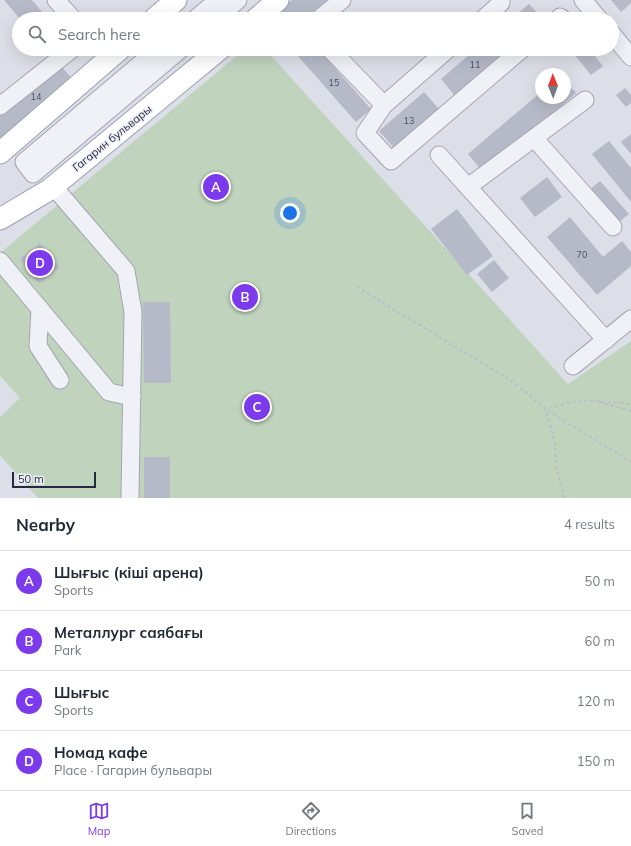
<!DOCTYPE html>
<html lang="en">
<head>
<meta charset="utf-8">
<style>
	:root { --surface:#fff; --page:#f2f2f3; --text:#1f2937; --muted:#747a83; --line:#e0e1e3; --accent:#7c3aed }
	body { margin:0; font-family:Mulish,sans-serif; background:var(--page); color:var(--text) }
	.compass { position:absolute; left:535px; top:68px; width:36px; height:36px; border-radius:50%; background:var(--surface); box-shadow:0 4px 16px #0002; rotate:359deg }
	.scale { position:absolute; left:12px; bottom:10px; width:84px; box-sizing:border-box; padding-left:4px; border:2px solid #252a40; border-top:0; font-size:11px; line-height:14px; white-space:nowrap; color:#252a40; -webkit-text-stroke:3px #eceff6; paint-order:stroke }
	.you { position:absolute; left:290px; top:213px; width:14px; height:14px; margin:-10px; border:3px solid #fff; border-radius:50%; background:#1a73e8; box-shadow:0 0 0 6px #1a73e833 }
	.badge { display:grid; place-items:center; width:26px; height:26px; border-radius:50%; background:var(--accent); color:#fff; font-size:13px; font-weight:700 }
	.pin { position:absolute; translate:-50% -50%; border:2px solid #fff; box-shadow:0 1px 4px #0006 }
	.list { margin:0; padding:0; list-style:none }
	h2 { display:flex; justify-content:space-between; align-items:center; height:52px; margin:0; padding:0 16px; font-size:17px }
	h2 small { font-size:13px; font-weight:400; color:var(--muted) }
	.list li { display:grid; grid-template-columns:26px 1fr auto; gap:12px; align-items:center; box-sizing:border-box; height:60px; padding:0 16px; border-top:1px solid var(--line) }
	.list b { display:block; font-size:15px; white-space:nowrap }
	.list p { margin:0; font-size:13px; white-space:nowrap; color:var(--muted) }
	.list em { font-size:13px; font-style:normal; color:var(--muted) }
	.icon { flex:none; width:22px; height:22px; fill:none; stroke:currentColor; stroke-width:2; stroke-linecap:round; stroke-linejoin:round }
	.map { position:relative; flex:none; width:631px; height:498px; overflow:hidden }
	.search { position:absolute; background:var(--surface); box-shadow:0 4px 16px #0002; left:12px; right:12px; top:12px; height:44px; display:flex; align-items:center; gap:10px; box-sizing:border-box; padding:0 14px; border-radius:22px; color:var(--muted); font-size:15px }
	.sheet { height:292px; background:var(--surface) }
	nav { display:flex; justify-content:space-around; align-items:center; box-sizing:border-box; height:56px; border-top:1px solid var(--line); background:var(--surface); font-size:11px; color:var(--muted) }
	nav a { display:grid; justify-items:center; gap:2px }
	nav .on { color:var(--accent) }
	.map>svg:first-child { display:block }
	.green { fill:#bfd3bd }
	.building { fill:#b6bac8 }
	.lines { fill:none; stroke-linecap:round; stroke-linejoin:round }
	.minor-casing { stroke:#a2a5b2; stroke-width:19 }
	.major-casing { stroke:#9ba1b5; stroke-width:23 }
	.path { stroke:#bbbdc7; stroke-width:2; stroke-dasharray:3 3; stroke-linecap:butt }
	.minor { stroke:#f0f1f6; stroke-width:17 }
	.major { stroke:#fff; stroke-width:21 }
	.labels { text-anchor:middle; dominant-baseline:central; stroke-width:3; stroke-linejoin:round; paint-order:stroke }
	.number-label { font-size:9px; fill:#494e62 }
	.street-label { font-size:11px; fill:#252a40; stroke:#eceff6 }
</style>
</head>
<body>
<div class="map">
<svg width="631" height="498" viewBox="0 0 631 498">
	<rect width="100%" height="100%" fill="#dddfe8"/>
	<polygon class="green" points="245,49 265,49 568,384 631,341 631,498 38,498 0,455 0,417 20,398 0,376 0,253"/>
	<g class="building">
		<polygon points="4,0 32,0 48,19 20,19"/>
		<polygon points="292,0 327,0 304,19 281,19 276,14"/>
		<polygon points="611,0 631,0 631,3 621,12"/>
		<polygon points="529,4 543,19 511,19"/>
		<polygon points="304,49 318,49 371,109 356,122 297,55"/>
		<polygon points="476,49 510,49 455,96 441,79"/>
		<polygon points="570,49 589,49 603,66 591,75"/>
		<polygon points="58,63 72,78 0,141 0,114"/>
		<polygon points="565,81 576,93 483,172 468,154 541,92 541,98 565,98"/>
		<polygon points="625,88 631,95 631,103 626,107 616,95"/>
		<polygon points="424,92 439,109 394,148 379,131"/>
		<polygon points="631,134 631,154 621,142"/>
		<polygon points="609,141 631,168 631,202 592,154"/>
		<polygon points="547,177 562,197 535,217 520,198"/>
		<polygon points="600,181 629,214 618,223 589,190"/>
		<polygon points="457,209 493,256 467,275 431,229"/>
		<polygon points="570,217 603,257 622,241 631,252 631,266 597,295 547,237"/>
		<polygon points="40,243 59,267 39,283 20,259"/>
		<polygon points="494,260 509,278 492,292 477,274"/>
		<polygon points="143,302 170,302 171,383 144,383"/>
		<rect x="144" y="457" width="26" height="41"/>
	</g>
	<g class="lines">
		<g class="minor-casing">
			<g id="minor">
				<polyline points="56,0 73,19"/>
				<polyline points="583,0 599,19"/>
				<polyline points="195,19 218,0"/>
				<polyline points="216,19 238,0"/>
				<polyline points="319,19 342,0"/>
				<polyline points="483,19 501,3 501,0"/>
				<polyline points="558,19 560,17 563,19"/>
				<polyline points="612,34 631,57"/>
				<polyline points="158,49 24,162 33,174 181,49"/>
				<polyline points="330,49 384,105 365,133 391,161 522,49"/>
				<polyline points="384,105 448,49"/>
				<polyline points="0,106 72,49"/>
				<polyline points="534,138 613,227"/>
				<polyline points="439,155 606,340"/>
				<polyline points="53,186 126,271 133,312 130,497"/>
				<polyline points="468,187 585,100"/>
				<polyline points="0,261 109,392 132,397"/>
				<polyline points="40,309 38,346 60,380"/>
				<polyline points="573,366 631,319"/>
			</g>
		</g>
		<g class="major-casing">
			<g id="major">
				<polyline points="154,19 176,0"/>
				<polyline points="256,19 278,0"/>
				<polyline points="0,153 120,49"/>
				<polyline points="0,219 49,190 220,49"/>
			</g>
		</g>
		<g class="path">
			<polyline points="357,287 515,383 545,409 631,462"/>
			<polyline points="599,402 631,411"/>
			<polyline points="564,498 556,465 555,441 545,409 580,400 631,404"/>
		</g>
		<use href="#minor" class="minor"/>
		<use href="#major" class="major"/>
	</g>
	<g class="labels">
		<g class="number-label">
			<text x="475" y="64">11</text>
			<text x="334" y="82">15</text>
			<text x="36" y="96">14</text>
			<text x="409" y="120">13</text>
			<text x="582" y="254">70</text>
		</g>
		<g class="street-label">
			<text transform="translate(112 138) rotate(-39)">Гагарин бульвары</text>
		</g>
	</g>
</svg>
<svg class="compass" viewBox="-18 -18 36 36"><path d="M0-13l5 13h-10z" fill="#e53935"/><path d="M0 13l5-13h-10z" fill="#747a83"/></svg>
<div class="scale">50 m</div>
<div class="you"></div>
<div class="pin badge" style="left:216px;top:187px">A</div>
<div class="pin badge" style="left:245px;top:297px">B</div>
<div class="pin badge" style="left:257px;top:407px">C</div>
<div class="pin badge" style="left:40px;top:263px">D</div>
<div class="search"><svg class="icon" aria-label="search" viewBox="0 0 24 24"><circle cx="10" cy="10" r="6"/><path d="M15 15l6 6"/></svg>Search here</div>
</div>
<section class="sheet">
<h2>Nearby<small>4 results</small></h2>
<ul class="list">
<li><span class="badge">A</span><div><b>Шығыс (кіші арена)</b><p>Sports</p></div><em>50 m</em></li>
<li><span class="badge">B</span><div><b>Металлург саябағы</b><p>Park</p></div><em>60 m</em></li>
<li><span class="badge">C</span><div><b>Шығыс</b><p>Sports</p></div><em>120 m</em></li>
<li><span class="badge">D</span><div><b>Номад кафе</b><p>Place · Гагарин бульвары</p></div><em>150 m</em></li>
</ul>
</section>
<nav>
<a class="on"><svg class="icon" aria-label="map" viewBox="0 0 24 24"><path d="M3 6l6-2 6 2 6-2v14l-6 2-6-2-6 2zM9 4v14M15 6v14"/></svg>Map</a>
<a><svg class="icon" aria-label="directions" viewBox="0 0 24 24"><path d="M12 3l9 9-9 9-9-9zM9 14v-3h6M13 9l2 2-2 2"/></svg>Directions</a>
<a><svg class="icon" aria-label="saved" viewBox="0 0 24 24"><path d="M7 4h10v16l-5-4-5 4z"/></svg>Saved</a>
</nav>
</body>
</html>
